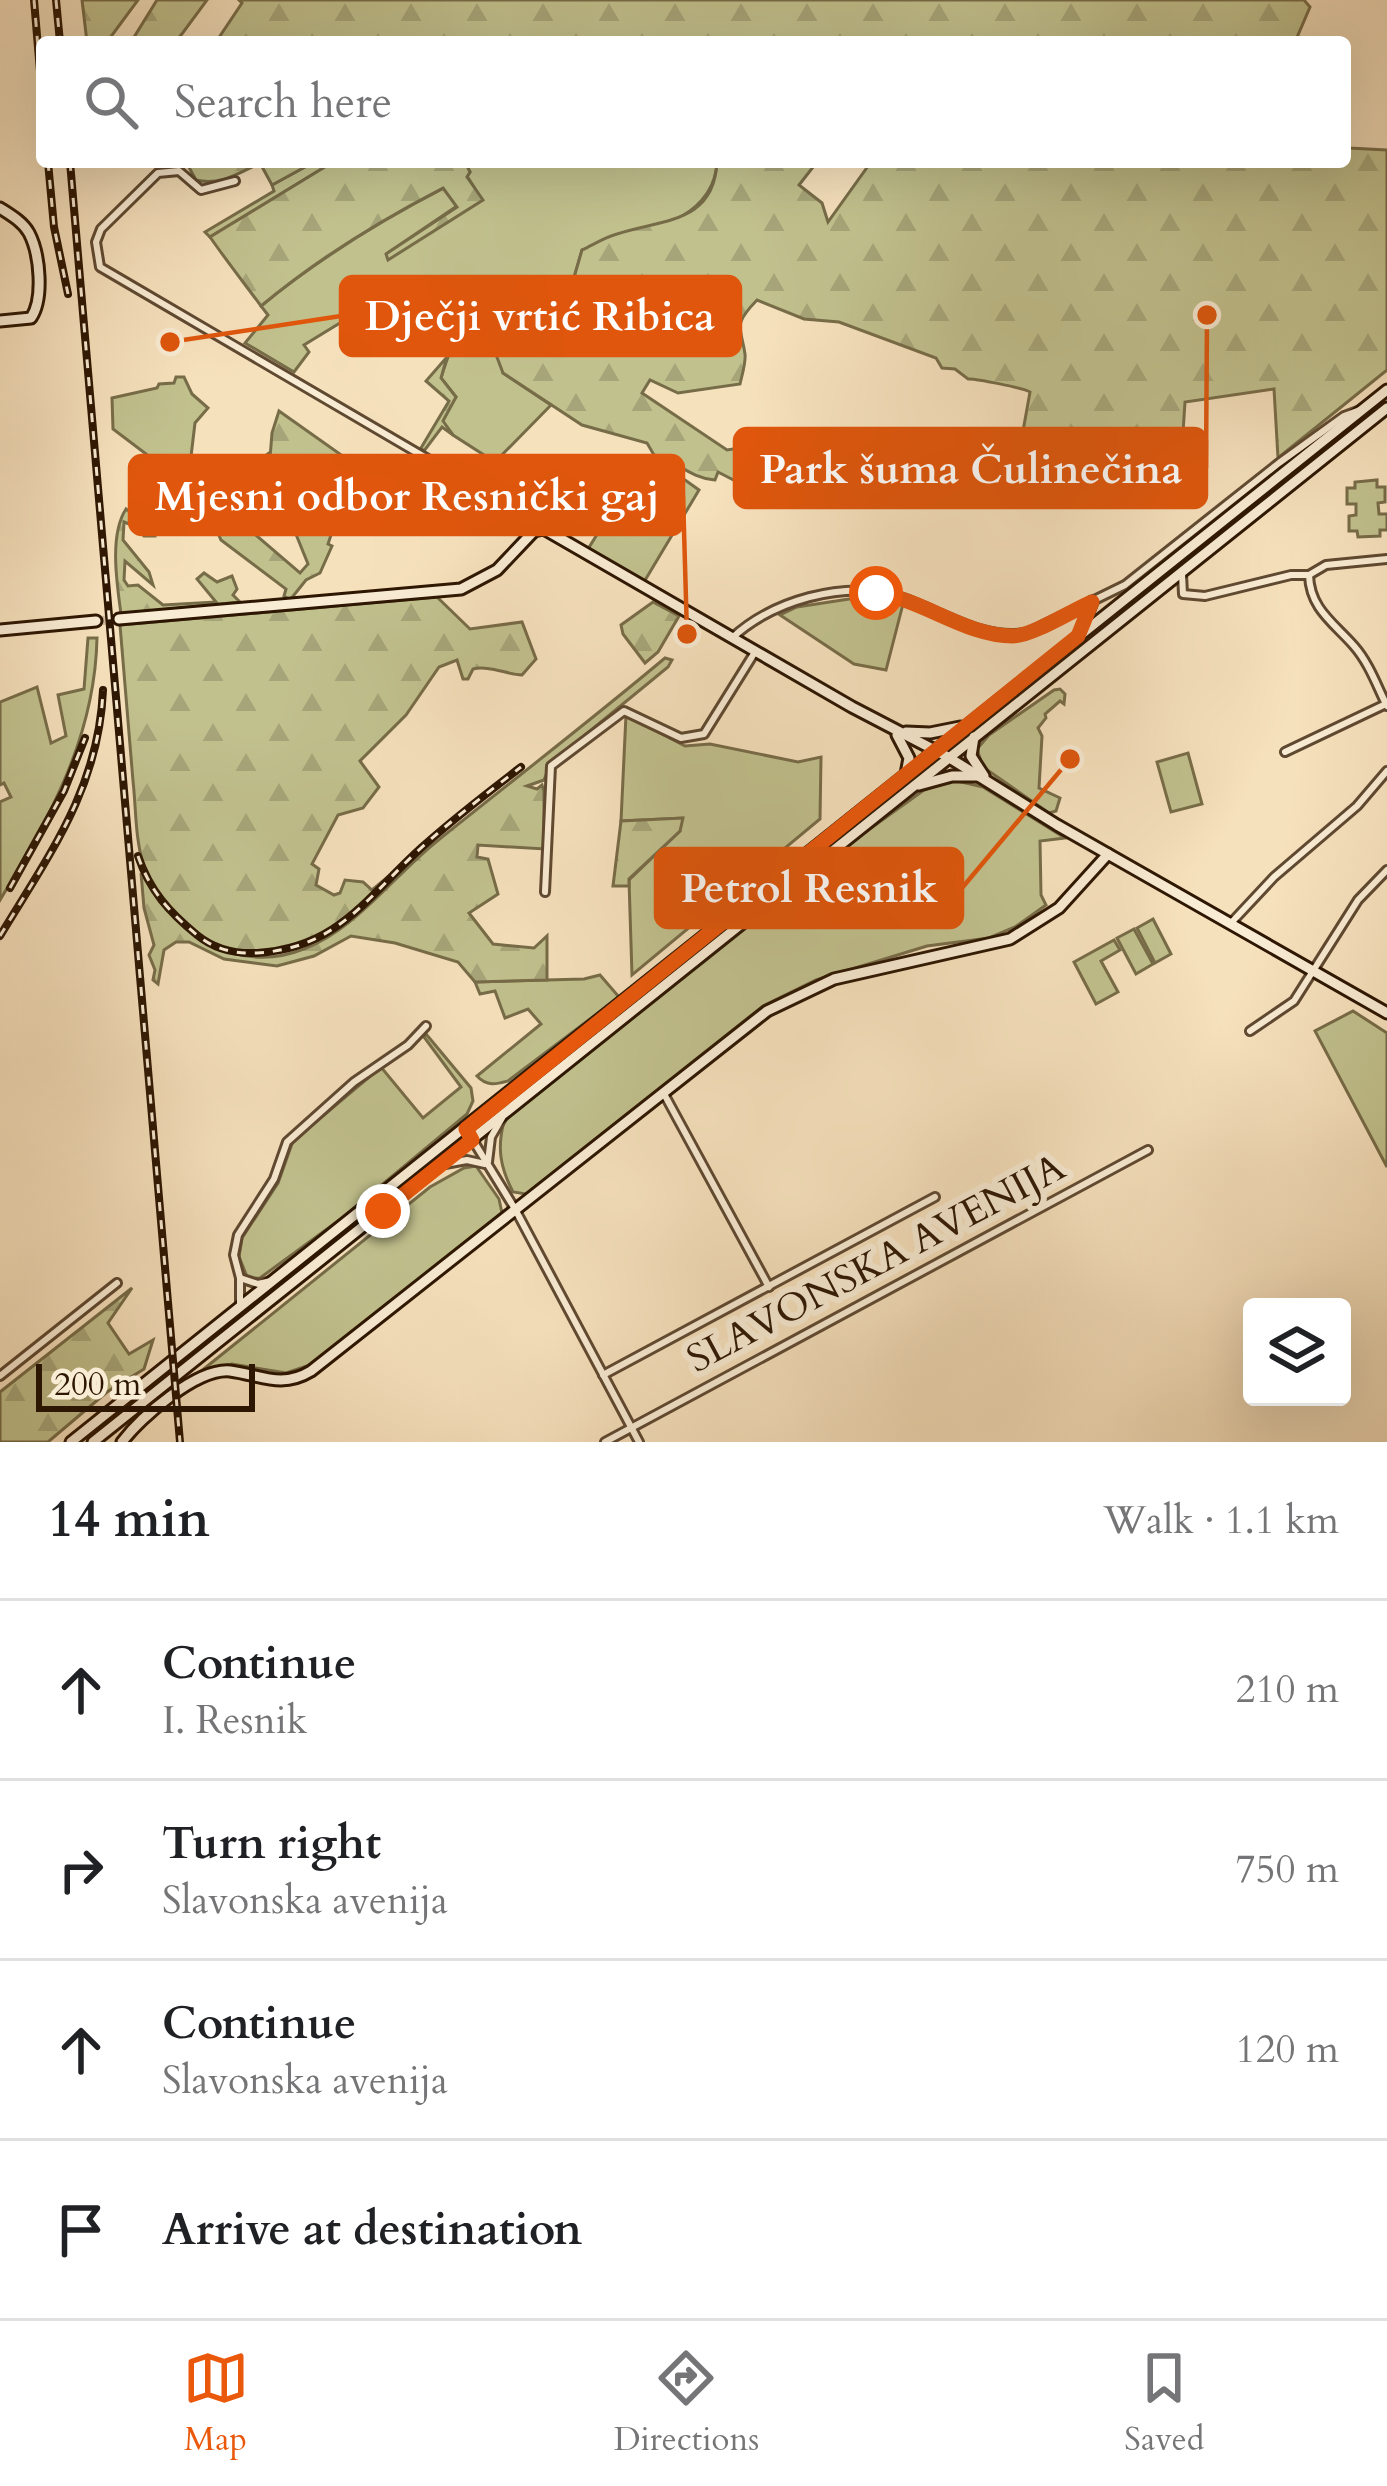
<!DOCTYPE html>
<html lang="en">
<head>
<meta charset="utf-8">
<style>
	:root { --surface:#fff; --page:#f6f6f6; --text:#202124; --muted:#757577; --line:#e0e0e0; --accent:#ea580c }
	body { margin:0; font-family:Cardo,serif; background:var(--page); color:var(--text) }
	.controls { position:absolute; right:36px; bottom:36px; display:grid; overflow:hidden; border-radius:12px; box-shadow:0 12px 48px #0002 }
	.controls button { width:108px; height:108px; display:grid; place-items:center; padding:0; border:0; border-bottom:3px solid var(--line); background:var(--surface); color:var(--text); font:60px sans-serif }
	.scale { position:absolute; left:36px; bottom:30px; width:219px; box-sizing:border-box; padding-left:12px; border:6px solid #2d1602; border-top:0; font-size:33px; line-height:42px; white-space:nowrap; color:#2d1602; -webkit-text-stroke:9px #f9ecd4; paint-order:stroke }
	.stop { position:absolute; width:36px; height:36px; margin:-27px; border:9px solid #ea580c; border-radius:50%; background:#fff }
	.stop.end { background:#ea580c; border-color:#fff; box-shadow:0 3px 12px #0008 }
	.list { margin:0; padding:0; list-style:none }
	h2 { display:flex; justify-content:space-between; align-items:center; height:156px; margin:0; padding:0 48px; font-size:51px }
	h2 small { font-size:39px; font-weight:400; color:var(--muted) }
	.list li { display:grid; grid-template-columns:78px 1fr auto; gap:36px; align-items:center; box-sizing:border-box; height:180px; padding:0 48px; border-top:3px solid var(--line) }
	.list b { display:block; font-size:45px; white-space:nowrap }
	.list p { margin:0; font-size:39px; white-space:nowrap; color:var(--muted) }
	.list em { font-size:39px; font-style:normal; color:var(--muted) }
	.icon { flex:none; width:66px; height:66px; fill:none; stroke:currentColor; stroke-width:2; stroke-linecap:round; stroke-linejoin:round }
	.map { position:relative; flex:none; width:1387px; height:1442px; overflow:hidden }
	.search { position:absolute; background:var(--surface); box-shadow:0 12px 48px #0002; left:36px; right:36px; top:36px; height:132px; display:flex; align-items:center; gap:30px; box-sizing:border-box; padding:0 42px; border-radius:12px; color:var(--muted); font-size:45px }
	.sheet { height:876px; background:var(--surface) }
	nav { display:flex; justify-content:space-around; align-items:center; box-sizing:border-box; height:168px; border-top:3px solid var(--line); background:var(--surface); font-size:33px; color:var(--muted) }
	nav a { display:grid; justify-items:center; gap:6px }
	nav .on { color:var(--accent) }
	.map>svg:first-child { display:block }
	.grass { fill:#c1c18e; stroke:#776c48; stroke-width:3 }
	.forest { fill:url(#forest-firs); stroke:#776c48; stroke-width:3 }
	.lines { fill:none; stroke-linecap:round; stroke-linejoin:round }
	.secondary-tunnel { stroke:#ceb898; stroke-width:9; stroke-dasharray:9 4.5; stroke-linecap:butt }
	.street-casing { stroke:#5f4931; stroke-width:12 }
	.secondary-casing { stroke:#2d1602; stroke-width:15 }
	.street { stroke:#f9ecd4; stroke-width:6 }
	.secondary { stroke:#f9ecd4; stroke-width:9 }
	.rail-casing { stroke:#2d1602; stroke-width:8 }
	.rail { stroke:#f9ecd4; stroke-width:3; stroke-dasharray:9; stroke-linecap:butt }
	.route { stroke:#ea580c; stroke-width:15 }
	.labels { text-anchor:middle; dominant-baseline:central; stroke-width:12; stroke-linejoin:round; paint-order:stroke }
	.street-label { font-size:39px; fill:#2d1602; stroke:#f9ecd4 }
	.leader { fill:none; stroke:#df560c; stroke-width:4.5 }
	.callout-dot { fill:#df560c; stroke:#f9ecd4; stroke-width:4.5 }
	.callout { fill:#df560c; stroke:#df560c; stroke-width:4.5 }
	.callout-label { font-size:42px; text-anchor:middle; font-weight:bold; fill:#fff }
</style>
</head>
<body>
<div class="map">
<svg width="1387" height="1442" viewBox="0 0 1387 1442">
	<defs>
		<pattern id="forest-firs" width="22" height="20" patternUnits="userSpaceOnUse" patternTransform="scale(3)"><rect width="22" height="20" fill="#c1c18e"/><path d="M5 1l3.5 6h-7zM16 11l3.5 6h-7z" fill="#a6a579"/></pattern>
	</defs>
	<rect width="100%" height="100%" fill="#f6e1bd"/>
	<filter id="stains"><feTurbulence type="fractalNoise" baseFrequency=".00167" numOctaves="4"/><feColorMatrix values="0 0 0 0 .2 0 0 0 0 .09 0 0 0 0 .02 0 0 0 .5 -.17"/></filter>
	<radialGradient id="worn" r=".72"><stop offset=".6" stop-color="#630" stop-opacity="0"/><stop offset="1" stop-color="#630" stop-opacity=".3"/></radialGradient>
	<g class="grass">
		<polygon points="314,162 333,162 210,237 205,232 274,191 272,185"/>
		<path d="M465 162H717C714 226 631 234 582 250L569 295 540 320 501 317 503 373 551 405 495 462 453 435 442 421 456 397 441 378C447 356 456 341 459 318L441 300 449 295 436 281 413 286 407 282 304 345 309 352 294 372 245 343 268 315 261 306C317 260 380 221 444 188L457 206 386 254 482 200 467 176 470 172Z"/>
		<polygon points="176,377 184,377 192,394 208,408 195,423 189,473 217,479 253,474 258,461 269,453 267,496 250,488 228,516 113,429 112,398 157,388 159,384 174,383"/>
		<polygon points="641,464 681,477 699,490 644,582 588,549"/>
		<polygon points="1377,480 1377,487 1385,487 1385,502 1378,503 1379,514 1387,514 1387,530 1380,530 1380,536 1358,537 1357,531 1349,531 1349,516 1356,515 1356,504 1347,504 1347,488 1355,488 1355,482"/>
		<polygon points="849,599 880,599 903,604 886,670 854,664 780,615 797,607"/>
		<path d="M88 638H97C95 737 50 817 0 900V802L11 797 4 783 0 785V702L37 687 51 743 66 736 58 695 84 689Z"/>
		<polygon points="1060,689 1065,694 1064,704 1060,701 1045,714 1046,718 1038,728 1042,736 1039,788 1060,798 1056,811 1049,813 983,767 977,749 989,735 1054,690"/>
		<polygon points="626,715 685,746 710,744 798,762 821,757 820,819 632,975 629,880 680,831 682,818 621,821"/>
		<polygon points="1188,753 1202,804 1171,812 1157,762"/>
		<path d="M953 780 983 787 1065 838 1040 841 1041 895 1046 905 1015 927 989 938 927 946 816 980 763 1006 526 1194 513 1192C500 1167 497 1148 504 1121L853 841 924 790Z"/>
		<polygon points="1153,919 1171,954 1155,963 1137,928"/>
		<polygon points="1134,929 1153,964 1136,974 1117,938"/>
		<polygon points="1114,940 1120,950 1101,961 1118,992 1096,1004 1074,962"/>
		<path d="M600 975 619 997 508 1081C497 1084 487 1087 477 1076L541 1024 528 1009 505 1018 495 991 480 994 475 982 584 979Z"/>
		<polygon points="1353,1011 1387,1033 1387,1167 1315,1031"/>
		<polygon points="426,1034 471,1088 473,1101 467,1114 342,1218 260,1278 248,1279 239,1257 242,1238 278,1183 293,1141 381,1067 423,1118 461,1087 424,1037"/>
		<polygon points="476,1166 499,1199 502,1213 322,1361 286,1373 232,1364 200,1372 430,1187 464,1168"/>
	</g>
	<g class="forest">
		<polygon points="82,0 138,0 107,42 87,42"/>
		<polygon points="157,0 207,0 176,42 131,42"/>
		<polygon points="239,0 1304,0 1310,7 1295,42 216,42 242,3"/>
		<path d="M1345 143 1349 148 1387 150V370L1278 458 1274 389 1185 402 1181 463 1163 473 1023 431 1030 392C1023 388 974 378 968 379L955 369 942 368 936 358 839 322 804 319 757 300C732 326 741 326 745 354 746 363 742 375 740 384L678 393 650 380 642 393 727 450 758 445 766 454 763 461 771 471 755 491 718 472 715 480C690 478 677 461 654 455L647 443 582 425 503 373 484 323 501 316 540 320 569 295 582 250C593 245 605 237 617 234 662 219 714 224 717 162H817L799 185 822 203 828 222 871 162H1345Z"/>
		<path d="M186 162H314L272 185 260 163C239 173 220 186 196 180Z"/>
		<path d="M333 162H465L470 172 467 177 483 200 388 260 386 254 457 207 443 188C379 221 316 260 261 306 244 283 226 260 210 237Z"/>
		<polygon points="447,357 441,378 456,397 443,421 453,435 442,427 424,451 421,448 449,401 426,381"/>
		<polygon points="279,411 371,476 361,489 347,487 328,544 332,546 320,573 306,580 290,600 284,596 286,589 221,540 217,531 230,513 300,573 308,564 291,522 260,513 246,495 250,487 267,495 272,433"/>
		<path d="M126 509 155 531V536H144L137 527 124 522 123 540 149 572 153 585 125 561 124 580 128 586 138 585 163 605 216 602 197 579 204 573 217 582 232 576 237 589 233 595 240 602 121 614C117 584 109 535 126 509Z"/>
		<path d="M437 597 470 629 522 622 536 659 522 675C506 674 488 665 473 669L468 679H463L457 660 439 667 406 715 360 761 379 787 363 808 338 815 312 864 319 869 316 885 334 895 340 893 345 880 363 882 372 890 395 871C342 929 266 989 191 928 169 911 151 890 143 863 135 837 136 807 133 781 129 729 124 677 120 625Z"/>
		<polygon points="653,602 679,616 658,652 645,663 623,634 621,625"/>
		<path d="M665 658 672 660 668 667 551 763 544 780 527 786 537 789 542 785 544 791V849L478 845 477 857 488 859 498 894 469 913 493 944 534 948 547 936V980L475 982 458 962 395 943 351 936 314 956 277 966 224 959 189 942H176L164 950 158 984 153 980 155 970 149 955 154 945 144 908 141 873C190 954 265 988 348 923 379 899 404 868 436 842 512 781 590 721 665 658Z"/>
		<polygon points="683,818 680,831 629,879 629,886 613,886 621,821"/>
		<polygon points="132,1288 108,1323 129,1354 153,1340 144,1369 107,1392 48,1442 0,1442 0,1392"/>
	</g>
	<g class="lines">
		<polyline class="secondary-tunnel" points="96,621 119,619"/>
		<g class="street-casing">
			<g id="street">
				<polyline points="235,181 201,190 179,171 158,173 101,229 96,242 100,267 527,517 539,528"/>
				<polyline points="1182,574 1183,594 1205,596 1291,575 1309,575 1326,565 1387,559"/>
				<path d="M1309 575C1310 609 1334 623 1354 646 1369 663 1377 686 1387 706"/>
				<path d="M732 638C772 601 843 580 897 596 938 608 984 643 1029 632L1125 585 1279 463 1344 416 1360 410"/>
				<polyline points="1285,752 1386,704"/>
				<polyline points="545,892 551,766 624,711 681,738 704,734 755,652"/>
				<polyline points="1231,923 1274,877 1357,806 1387,771"/>
				<polyline points="1250,1031 1294,1001 1358,900 1387,870"/>
				<polyline points="663,1092 769,1287"/>
				<polyline points="466,1129 515,1209 639,1442"/>
				<polyline points="488,1162 491,1137 502,1118"/>
				<polyline points="445,1164 467,1160 485,1164"/>
				<polyline points="240,1278 258,1284 271,1281"/>
				<polyline points="240,1304 240,1278 234,1255 238,1235 274,1179 287,1142 354,1082 408,1045 426,1026"/>
				<polyline points="603,1375 935,1197"/>
				<polyline points="0,1376 117,1283"/>
				<polyline points="605,1442 1148,1150"/>
			</g>
		</g>
		<g class="secondary-casing">
			<g id="secondary">
				<path d="M0 208C11 215 23 222 29 233 40 254 44 299 31 318L0 321"/>
				<polyline points="119,619 461,589 497,570 534,531 544,529 852,707 948,757 1057,825 1387,1013"/>
				<polyline points="0,630 96,621"/>
				<polyline points="1081,630 1092,602"/>
				<polyline points="906,732 930,733 960,727"/>
				<polyline points="897,735 909,758 906,774"/>
				<polyline points="974,737 971,756 984,776"/>
				<polyline points="919,785 952,776 979,776"/>
				<polyline points="71,1442 1387,390"/>
				<polyline points="93,1442 1387,408"/>
				<path d="M122 1442C141 1417 197 1368 230 1371 261 1375 281 1389 311 1371L767 1011 834 979 1010 939 1059 908 1108 854"/>
			</g>
		</g>
		<use href="#street" class="street"/>
		<use href="#secondary" class="secondary"/>
		<g class="rail-casing">
			<g id="rail">
				<polyline points="34,0 42,95"/>
				<polyline points="56,0 60,42"/>
				<polyline points="48,162 54,227 68,294"/>
				<polyline points="70,162 180,1442"/>
				<path d="M138 856C150 891 169 912 197 935 214 949 234 954 257 953 338 948 366 898 421 848 453 819 487 793 521 767"/>
				<polyline points="10,888 64,791 85,738"/>
				<path d="M0 936C49 855 99 788 103 690"/>
			</g>
		</g>
		<use href="#rail" class="rail"/>
	</g>
	<g class="lines">
		<path class="route" d="M383 1211 472 1140 466 1129 1078 636 1092 602C1073 610 1032 636 1013 636 965 636 923 599 876 593"/>
	</g>
	<g class="labels">
		<g class="street-label">
			<text transform="translate(876 1263) rotate(-28)">SLAVONSKA AVENIJA</text>
		</g>
	</g>
	<path class="leader" d="M170 342L341 316M1207 315L1206 468M687 634L683 495M1070 759L962 888"/>
	<g class="callout-dot">
		<circle cx="170" cy="342" r="12"/>
		<circle cx="1207" cy="315" r="12"/>
		<circle cx="687" cy="634" r="12"/>
		<circle cx="1070" cy="759" r="12"/>
	</g>
	<g class="callout">
		<rect x="341" y="277" width="399" height="78" rx="12"/>
		<rect x="735" y="429" width="471" height="78" rx="12"/>
		<rect x="130" y="456" width="553" height="78" rx="12"/>
		<rect x="656" y="849" width="306" height="78" rx="12"/>
	</g>
	<g class="callout-label">
		<text x="540" y="330">Dječji vrtić Ribica</text>
		<text x="971" y="483">Park šuma Čulinečina</text>
		<text x="407" y="510">Mjesni odbor Resnički gaj</text>
		<text x="809" y="902">Petrol Resnik</text>
	</g>
	<rect width="100%" height="100%" filter="url(#stains)"/>
	<rect width="100%" height="100%" fill="url(#worn)"/>
</svg>
<div class="controls">
<button><svg class="icon" aria-label="layers" viewBox="0 0 24 24"><path d="M12 4l9 5-9 5-9-5zM3 14l9 5 9-5"/></svg></button>
</div>
<div class="scale">200 m</div>
<div class="stop" style="left:876px;top:593px"></div>
<div class="stop end" style="left:383px;top:1211px"></div>
<div class="search"><svg class="icon" aria-label="search" viewBox="0 0 24 24"><circle cx="10" cy="10" r="6"/><path d="M15 15l6 6"/></svg>Search here</div>
</div>
<section class="sheet">
<h2>14 min<small>Walk · 1.1 km</small></h2>
<ul class="list">
<li><svg class="icon" aria-label="ahead" viewBox="0 0 24 24"><path d="M12 20V5M6 11l6-6 6 6"/></svg><div><b>Continue</b><p>I. Resnik</p></div><em>210 m</em></li>
<li><svg class="icon" aria-label="right" viewBox="0 0 24 24"><path d="M7 20v-9h11M14 6l5 5-5 5"/></svg><div><b>Turn right</b><p>Slavonska avenija</p></div><em>750 m</em></li>
<li><svg class="icon" aria-label="ahead" viewBox="0 0 24 24"><path d="M12 20V5M6 11l6-6 6 6"/></svg><div><b>Continue</b><p>Slavonska avenija</p></div><em>120 m</em></li>
<li><svg class="icon" aria-label="arrive" viewBox="0 0 24 24"><path d="M6 21V4h12l-3 4 3 4H6"/></svg><div><b>Arrive at destination</b></div></li>
</ul>
</section>
<nav>
<a class="on"><svg class="icon" aria-label="map" viewBox="0 0 24 24"><path d="M3 6l6-2 6 2 6-2v14l-6 2-6-2-6 2zM9 4v14M15 6v14"/></svg>Map</a>
<a><svg class="icon" aria-label="directions" viewBox="0 0 24 24"><path d="M12 3l9 9-9 9-9-9zM9 14v-3h6M13 9l2 2-2 2"/></svg>Directions</a>
<a><svg class="icon" aria-label="saved" viewBox="0 0 24 24"><path d="M7 4h10v16l-5-4-5 4z"/></svg>Saved</a>
</nav>
</body>
</html>
